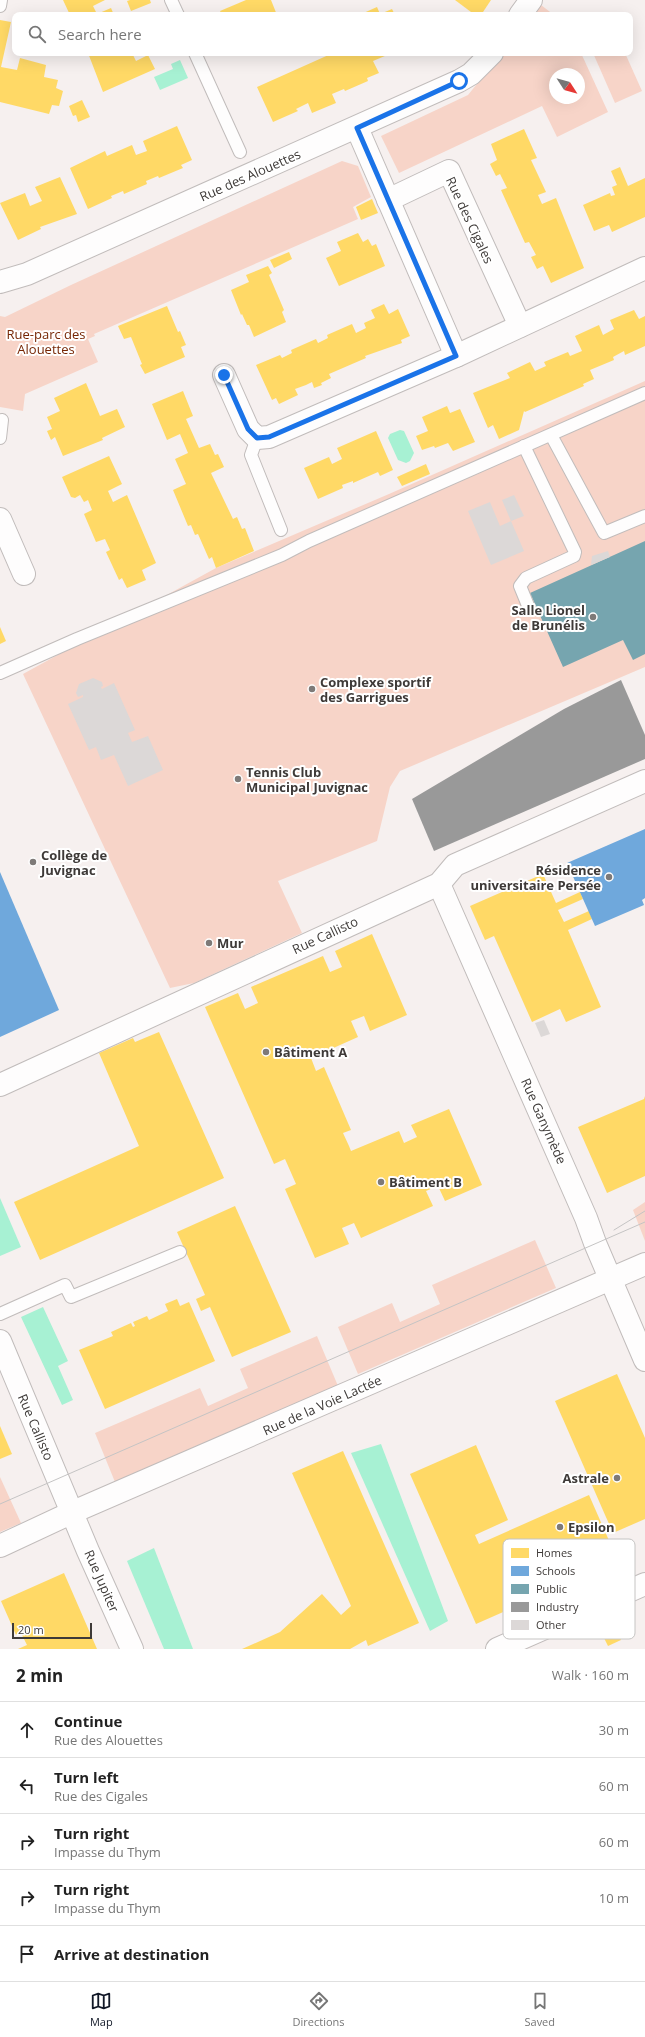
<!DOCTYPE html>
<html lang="en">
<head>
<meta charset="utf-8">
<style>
	:root { --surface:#fff; --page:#f2f2f2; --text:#222; --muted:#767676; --line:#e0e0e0; --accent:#111827 }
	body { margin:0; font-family:"Open Sans",sans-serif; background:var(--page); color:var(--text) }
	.compass { position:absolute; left:549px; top:68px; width:36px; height:36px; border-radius:50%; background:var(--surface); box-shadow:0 4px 16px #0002; rotate:126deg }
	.scale { position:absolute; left:12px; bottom:10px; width:80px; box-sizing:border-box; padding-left:4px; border:2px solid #3e3a38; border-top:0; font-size:11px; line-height:14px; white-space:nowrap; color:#3e3a38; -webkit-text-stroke:3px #fff; paint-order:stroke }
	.stop { position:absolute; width:12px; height:12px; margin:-9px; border:3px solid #1a73e8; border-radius:50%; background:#fff }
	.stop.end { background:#1a73e8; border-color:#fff; box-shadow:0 1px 4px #0008 }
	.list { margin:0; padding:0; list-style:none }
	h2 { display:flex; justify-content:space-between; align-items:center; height:52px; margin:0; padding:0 16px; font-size:17px }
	h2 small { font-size:13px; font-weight:400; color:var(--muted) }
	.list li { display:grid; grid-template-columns:26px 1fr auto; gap:12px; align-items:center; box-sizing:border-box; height:56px; padding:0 16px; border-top:1px solid var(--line) }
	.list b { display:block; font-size:15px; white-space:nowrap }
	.list p { margin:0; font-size:13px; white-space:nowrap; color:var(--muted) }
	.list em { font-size:13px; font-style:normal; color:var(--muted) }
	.icon { flex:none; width:22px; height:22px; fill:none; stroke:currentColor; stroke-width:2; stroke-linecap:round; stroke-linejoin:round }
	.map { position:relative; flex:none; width:645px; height:1649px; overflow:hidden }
	.search { position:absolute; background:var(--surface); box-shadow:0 4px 16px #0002; left:12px; right:12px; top:12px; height:44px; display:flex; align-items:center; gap:10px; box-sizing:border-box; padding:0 14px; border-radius:8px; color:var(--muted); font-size:15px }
	.sheet { height:332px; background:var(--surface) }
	nav { display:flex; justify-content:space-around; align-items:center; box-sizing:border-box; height:56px; border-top:1px solid var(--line); background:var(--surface); font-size:11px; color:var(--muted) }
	nav a { display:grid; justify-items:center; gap:2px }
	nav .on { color:var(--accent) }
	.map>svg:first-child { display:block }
	.green { fill:#f7d4c8; fill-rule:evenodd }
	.water { fill:#a7f1d3 }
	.homes { fill:#ffd966 }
	.schools { fill:#6fa8dc }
	.public { fill:#76a5af }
	.industry { fill:#999 }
	.building { fill:#dcd8d7 }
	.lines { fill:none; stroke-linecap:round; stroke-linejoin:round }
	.service-casing { stroke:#c1bcbb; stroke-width:14 }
	.minor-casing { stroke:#c1bcbb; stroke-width:24 }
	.service { stroke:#fefdfd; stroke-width:12 }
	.minor { stroke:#fefdfd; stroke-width:22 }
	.tram { stroke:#c5c4c4; stroke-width:1 }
	.route { stroke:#1a73e8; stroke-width:5 }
	.poi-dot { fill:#7e7a78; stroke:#fff; stroke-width:1.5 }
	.labels { text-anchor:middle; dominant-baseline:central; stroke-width:4; stroke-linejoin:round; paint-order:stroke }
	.street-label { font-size:13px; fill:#3e3a38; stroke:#fff }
	.park-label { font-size:13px; fill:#762705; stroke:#fff }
	.poi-label { font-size:13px; font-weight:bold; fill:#3e3a38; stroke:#fff; text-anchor:start }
	.key { fill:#fff; stroke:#c5c4c3; stroke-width:1 }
	.key-label { font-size:11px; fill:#3e3a38 }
</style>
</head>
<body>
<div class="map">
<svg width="645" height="1649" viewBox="0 0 645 1649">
	<rect width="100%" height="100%" fill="#f6f0ef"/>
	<g class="green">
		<polygon points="541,5 554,15 533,15"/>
		<path d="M502 53H581L608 112 557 137 542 106 399 173 381 136 468 95ZM555 74H579V98H555Z"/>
		<polygon points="593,53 625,53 642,91 615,103"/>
		<polygon points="342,161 358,166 371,197 353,207 358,219 94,334 95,336 88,339 98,362 25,394 23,411 0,407 0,316 5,317 71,285"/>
		<polygon points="645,381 645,667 400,771 390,787 377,841 278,881 302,933 194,983 170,988 23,674 216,568 389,494"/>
		<polygon points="645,1202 645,1241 633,1210"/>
		<polygon points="535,1240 556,1288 358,1374 338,1327 392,1303 400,1322 440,1304 432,1285"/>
		<polygon points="317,1336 338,1386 115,1482 95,1433 200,1388 208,1406 248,1388 240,1369"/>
		<polygon points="0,1477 21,1523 0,1532"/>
	</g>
	<g class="water">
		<polygon points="180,60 188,78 160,90 154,77 173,69 171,64"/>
		<polygon points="400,430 404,431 414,453 410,461 406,463 398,460 388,438 390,434"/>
		<polygon points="0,1198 21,1247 0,1256"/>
		<polygon points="43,1307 68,1361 58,1366 73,1400 62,1405 21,1317"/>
		<polygon points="381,1444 448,1621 430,1631 351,1453"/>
		<polygon points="154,1548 193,1649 164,1649 127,1561"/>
	</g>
	<g class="homes">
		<polygon points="63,0 105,0 93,6 97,14 111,8 114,15 70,15"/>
		<polygon points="130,0 150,0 151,3 131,11 127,1"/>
		<polygon points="246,0 271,0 277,15 222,15 220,11"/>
		<polygon points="455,0 491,0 481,15 475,15"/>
		<polygon points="377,7 380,14 392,9 395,15 359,15"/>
		<polygon points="0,20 11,22 1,67 17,70 20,58 46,65 44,77 58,80 56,88 63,91 59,106 52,105 49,114 0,102"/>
		<polygon points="88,53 132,53 136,61 148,55 155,69 103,92"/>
		<polygon points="333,53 392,53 373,61 379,73 367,78 368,81 345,91 344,89 332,94 336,103 312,113 308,103 296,109 298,111 273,122 257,87"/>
		<polygon points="82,100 90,117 78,122 76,115 73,116 69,106"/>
		<polygon points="177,126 192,160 181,165 183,168 159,178 158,176 146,181 147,184 124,194 123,191 111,196 112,198 88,209 70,168 105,151 107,156 132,145 136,155 147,151 143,141"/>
		<polygon points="524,129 537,158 531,160 546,192 538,195 542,204 556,198 584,268 551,283 543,266 537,269 531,257 536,255 529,242 525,243 501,190 507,188 500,174 496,176 490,164 497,160 491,144"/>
		<polygon points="620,167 628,186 645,178 645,217 612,232 609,225 594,231 583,205 610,193 611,196 615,195 612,187 617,185 611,171"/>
		<polygon points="60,177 77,214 40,227 41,229 18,240 0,203 25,193 30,206 42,201 35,187"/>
		<polygon points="372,199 378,213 361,220 356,207"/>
		<polygon points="358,233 363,242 368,239 372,246 376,244 385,266 339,286 326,258 341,251 337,242"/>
		<polygon points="289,252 292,259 274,268 270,260"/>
		<polygon points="268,266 272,273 269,275 284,310 282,312 286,322 254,337 249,325 247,325 242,314 241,315 231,290 249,282 246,275"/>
		<polygon points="384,304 389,314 398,309 410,336 401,340 402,343 365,356 366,358 329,374 331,378 321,383 322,385 314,388 312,382 306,385 295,389 298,395 279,404 276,398 272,400 256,365 280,355 282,358 292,353 291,350 316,339 318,343 328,338 327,335 352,324 356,333 366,328 364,323 375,318 371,310"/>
		<polygon points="167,306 178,332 180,331 186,345 181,347 185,357 145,374 140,365 142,364 131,337 124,339 118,326"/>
		<polygon points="634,310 639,319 645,316 645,346 625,355 624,351 613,357 614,360 590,370 594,379 583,384 584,386 525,412 524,411 519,430 499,439 493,425 488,428 473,393 510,378 507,373 530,362 535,371 546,366 544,362 568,352 570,356 582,351 575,336 599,325 603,335 614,329 610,320"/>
		<polygon points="86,383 100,416 117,409 125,427 102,438 103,440 63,456 55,437 51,440 47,431 52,429 47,417 60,411 54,398"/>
		<polygon points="183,391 193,416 186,419 199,448 210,444 215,455 218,454 224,467 211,473 233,519 237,517 242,529 245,528 254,551 216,568 212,557 209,559 198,534 195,535 191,525 188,526 173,490 186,484 175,459 188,453 180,434 167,440 152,404"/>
		<polygon points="447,406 450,413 460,409 475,442 453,451 448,443 435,448 434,446 422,450 416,436 428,431 422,417"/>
		<polygon points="376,431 393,470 380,476 378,472 353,483 353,481 342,485 343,488 318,499 304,468 329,457 332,464 342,459 337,448"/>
		<polygon points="109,456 122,484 108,491 113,502 127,495 156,563 142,570 146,580 127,588 122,578 119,580 106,552 110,550 105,539 96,542 84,514 92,510 88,500 84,502 80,495 75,498 71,497 62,477"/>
		<polygon points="426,464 430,474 402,486 397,477"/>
		<polygon points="0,627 6,641 0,644"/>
		<polygon points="543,874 556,903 580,892 583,899 558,910 564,922 589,911 592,919 568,930 601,1007 566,1022 560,1009 532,1022 494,936 485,940 470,906"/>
		<polygon points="372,934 407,1015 370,1031 364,1016 351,1021 358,1037 311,1058 316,1071 324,1067 351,1130 343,1133 349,1146 351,1151 399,1131 404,1143 417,1137 411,1125 449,1109 482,1185 445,1201 438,1186 426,1191 433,1206 361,1238 354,1223 342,1228 349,1244 315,1258 285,1189 296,1184 285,1159 274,1164 205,1007 238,993 245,1009 258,1003 251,987 323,956 330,972 342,967 335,951"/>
		<polygon points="159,1032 224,1178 40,1260 14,1202 139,1146 99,1053 133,1038 135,1042"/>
		<polygon points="645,1096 645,1176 607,1193 578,1127 644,1099"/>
		<polygon points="235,1206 291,1332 232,1357 210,1307 201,1311 196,1299 205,1295 177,1232"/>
		<polygon points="177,1299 180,1306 189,1302 215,1361 105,1409 79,1350 113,1336 111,1332 131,1323 133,1327 135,1326 133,1322 147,1316 149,1320 168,1311 165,1304"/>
		<polygon points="617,1374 645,1438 645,1519 613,1533 555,1401"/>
		<polygon points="0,1426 12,1454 0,1459"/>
		<polygon points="476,1445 508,1520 475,1535 479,1544 589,1495 618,1561 476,1624 410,1474"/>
		<polygon points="343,1451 419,1623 368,1646 366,1640 350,1649 242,1649 280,1632 322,1594 341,1615 351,1606 292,1473"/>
		<polygon points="64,1573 97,1649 18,1649 27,1645 21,1633 16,1635 1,1601"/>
		<polygon points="617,1632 621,1640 608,1646 604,1638"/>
	</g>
	<g class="schools">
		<polygon points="645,829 645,898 642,900 644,905 595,926 567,863"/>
		<polygon points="0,872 59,1010 0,1037"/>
	</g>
	<polygon class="public" points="645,541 645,654 633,660 623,640 563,667 530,593"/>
	<polygon class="industry" points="621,680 645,735 645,759 434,851 412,799 564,709"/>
	<g class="building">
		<polygon points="514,495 524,516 511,521 502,500"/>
		<polygon points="490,502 500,526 511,521 524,551 491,565 468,511"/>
		<polygon points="608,551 610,557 591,565 592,556"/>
		<polygon points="93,678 102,682 103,686 101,687 102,689 114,683 135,730 128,733 132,742 148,736 163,770 128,786 114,755 101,760 96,747 89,750 68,704 83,697 83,695 78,697 76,693 79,684"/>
		<polygon points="544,1020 550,1034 541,1037 535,1023"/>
	</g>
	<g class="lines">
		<g class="service-casing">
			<g id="service">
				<polyline points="171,0 178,15"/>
				<polyline points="0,6 1,0"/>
				<polyline points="195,53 240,152"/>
				<polyline points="551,435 604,533 645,516"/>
				<polyline points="0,438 2,420"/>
				<polyline points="257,438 251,455 281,530"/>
				<polyline points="524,446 575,552 574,556 526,578 520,586 529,608"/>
				<polyline points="0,673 77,639 282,555 309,541 645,393"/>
				<polyline points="0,1314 65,1285 71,1297 180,1252"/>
			</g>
		</g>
		<g class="minor-casing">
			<g id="minor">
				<polyline points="520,15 531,0"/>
				<polyline points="357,128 456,356"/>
				<polyline points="388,200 449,171 520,326"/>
				<polyline points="0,282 27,274 459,81 471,74 492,53"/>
				<polyline points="224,375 248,429 257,438 269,437 456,356 645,268"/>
				<polyline points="0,519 24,574"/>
				<polyline points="439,884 586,1218 595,1243 645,1360"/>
				<polyline points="0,1085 439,884 455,865 645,781"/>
				<polyline points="0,1341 88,1551 132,1649"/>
				<polyline points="0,1546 73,1512 645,1264"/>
				<polyline points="497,1649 645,1584"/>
			</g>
		</g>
		<use href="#service" class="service"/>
		<use href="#minor" class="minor"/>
		<g class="tram">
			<polyline points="614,1230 645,1211"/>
			<polyline points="0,1504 645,1222"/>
		</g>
	</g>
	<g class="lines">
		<polyline class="route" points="224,375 248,429 257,438 269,437 456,356 357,128 459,81"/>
	</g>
	<g class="poi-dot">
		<circle cx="593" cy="617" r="4"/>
		<circle cx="312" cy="689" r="4"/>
		<circle cx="238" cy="779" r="4"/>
		<circle cx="33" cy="862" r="4"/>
		<circle cx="609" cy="877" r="4"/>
		<circle cx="209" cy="943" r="4"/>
		<circle cx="266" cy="1052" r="4"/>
		<circle cx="381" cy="1182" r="4"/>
		<circle cx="617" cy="1478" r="4"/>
		<circle cx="560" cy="1527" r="4"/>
	</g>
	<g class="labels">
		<g class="street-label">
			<text transform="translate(250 175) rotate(-24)">Rue des Alouettes</text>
			<text transform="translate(470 220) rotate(65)">Rue des Cigales</text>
			<text transform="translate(325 935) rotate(-25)">Rue Callisto</text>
			<text transform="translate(544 1121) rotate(66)">Rue Ganymède</text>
			<text transform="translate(322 1405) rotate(-24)">Rue de la Voie Lactée</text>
			<text transform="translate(36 1427) rotate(67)">Rue Callisto</text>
			<text transform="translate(102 1581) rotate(66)">Rue Jupiter</text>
		</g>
		<g class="park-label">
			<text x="46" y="334">Rue-parc des<tspan x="46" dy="15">Alouettes</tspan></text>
		</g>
		<g class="poi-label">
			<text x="585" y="610" text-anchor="end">Salle Lionel<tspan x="585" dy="15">de Brunélis</tspan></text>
			<text x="320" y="682">Complexe sportif<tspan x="320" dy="15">des Garrigues</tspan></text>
			<text x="246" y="772">Tennis Club<tspan x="246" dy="15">Municipal Juvignac</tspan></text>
			<text x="41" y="855">Collège de<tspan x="41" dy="15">Juvignac</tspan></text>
			<text x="601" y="870" text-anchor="end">Résidence<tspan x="601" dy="15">universitaire Persée</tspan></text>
			<text x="217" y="943">Mur</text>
			<text x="274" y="1052">Bâtiment A</text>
			<text x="389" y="1182">Bâtiment B</text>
			<text x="609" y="1478" text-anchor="end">Astrale</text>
			<text x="568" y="1527">Epsilon</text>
		</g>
	</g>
	<rect x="503" y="1539" width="132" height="100" rx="6" class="key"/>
	<rect x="511" y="1548" width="18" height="10" fill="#ffd966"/>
	<rect x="511" y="1566" width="18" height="10" fill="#6fa8dc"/>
	<rect x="511" y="1584" width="18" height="10" fill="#76a5af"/>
	<rect x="511" y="1602" width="18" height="10" fill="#999"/>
	<rect x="511" y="1620" width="18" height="10" fill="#dcd8d7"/>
	<g class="key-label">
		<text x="536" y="1557">Homes</text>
		<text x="536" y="1575">Schools</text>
		<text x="536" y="1593">Public</text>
		<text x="536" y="1611">Industry</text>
		<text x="536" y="1629">Other</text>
	</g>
</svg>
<svg class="compass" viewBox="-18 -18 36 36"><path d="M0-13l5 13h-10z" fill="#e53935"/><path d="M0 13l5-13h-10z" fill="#767676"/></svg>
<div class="scale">20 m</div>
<div class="stop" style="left:459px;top:81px"></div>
<div class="stop end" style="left:224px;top:375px"></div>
<div class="search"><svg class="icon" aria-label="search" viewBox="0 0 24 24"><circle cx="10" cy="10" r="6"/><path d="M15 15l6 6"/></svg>Search here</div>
</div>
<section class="sheet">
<h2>2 min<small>Walk · 160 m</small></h2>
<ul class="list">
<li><svg class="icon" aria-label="ahead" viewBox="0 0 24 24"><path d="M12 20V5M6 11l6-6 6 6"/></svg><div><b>Continue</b><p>Rue des Alouettes</p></div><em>30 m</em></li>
<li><svg class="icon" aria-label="left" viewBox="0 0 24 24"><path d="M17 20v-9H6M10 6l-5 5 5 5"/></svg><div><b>Turn left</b><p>Rue des Cigales</p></div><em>60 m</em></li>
<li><svg class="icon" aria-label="right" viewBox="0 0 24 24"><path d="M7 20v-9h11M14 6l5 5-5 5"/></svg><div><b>Turn right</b><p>Impasse du Thym</p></div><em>60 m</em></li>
<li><svg class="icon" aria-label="right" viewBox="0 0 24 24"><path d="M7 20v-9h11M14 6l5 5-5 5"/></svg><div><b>Turn right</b><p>Impasse du Thym</p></div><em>10 m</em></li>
<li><svg class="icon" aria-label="arrive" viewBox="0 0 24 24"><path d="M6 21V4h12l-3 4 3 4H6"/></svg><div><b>Arrive at destination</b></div></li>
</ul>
</section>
<nav>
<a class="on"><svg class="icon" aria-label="map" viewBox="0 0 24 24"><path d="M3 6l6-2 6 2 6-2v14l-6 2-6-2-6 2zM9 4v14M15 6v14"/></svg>Map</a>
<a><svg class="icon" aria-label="directions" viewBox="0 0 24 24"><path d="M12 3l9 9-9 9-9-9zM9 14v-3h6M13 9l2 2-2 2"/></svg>Directions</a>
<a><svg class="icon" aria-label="saved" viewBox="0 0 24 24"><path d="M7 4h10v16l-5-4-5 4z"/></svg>Saved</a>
</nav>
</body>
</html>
